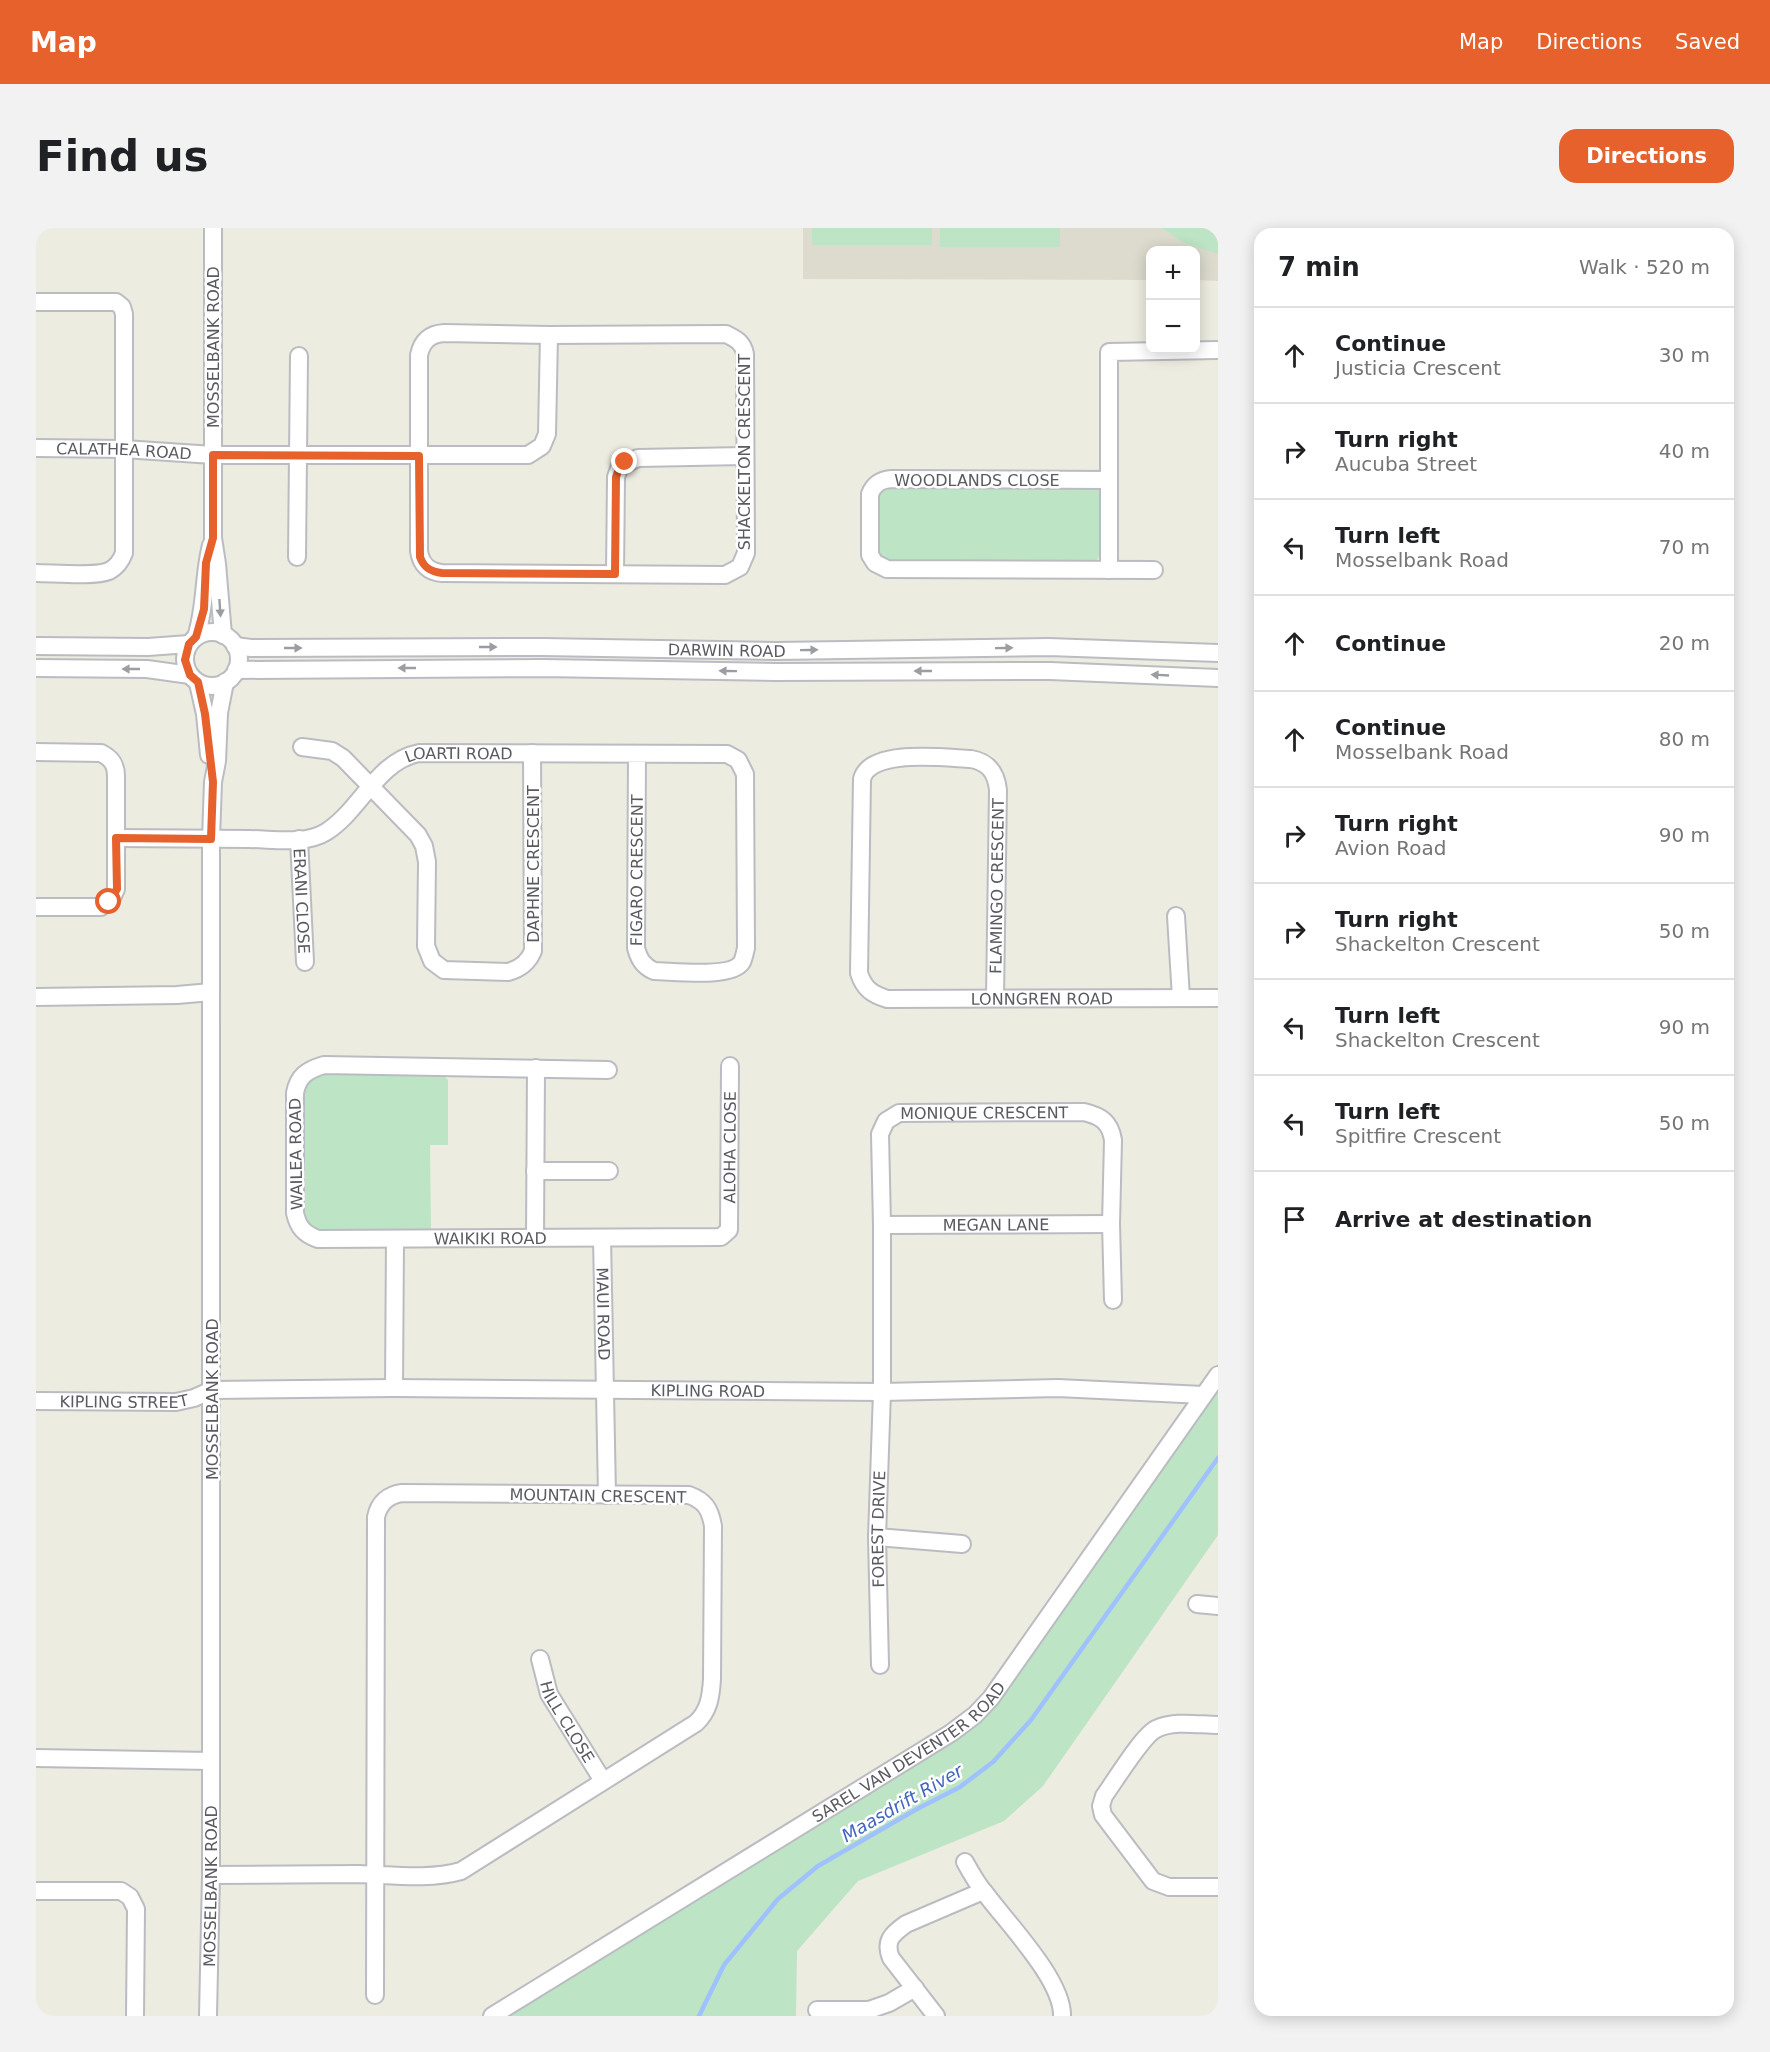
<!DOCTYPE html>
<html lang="en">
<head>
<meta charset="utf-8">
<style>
	:root { --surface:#fff; --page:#f2f2f2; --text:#202124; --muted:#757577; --line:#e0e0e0; --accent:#e6612c }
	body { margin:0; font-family:"DejaVu Sans",sans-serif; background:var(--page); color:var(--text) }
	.controls { position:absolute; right:18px; top:18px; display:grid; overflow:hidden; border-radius:12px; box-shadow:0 3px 15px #0003 }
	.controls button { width:54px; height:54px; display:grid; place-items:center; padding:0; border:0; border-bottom:2px solid var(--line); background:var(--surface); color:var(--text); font:30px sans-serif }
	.stop { position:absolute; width:18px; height:18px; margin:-14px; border:4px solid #e6612c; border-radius:50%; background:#fff }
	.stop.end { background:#e6612c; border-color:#fff; box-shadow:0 2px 6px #0008 }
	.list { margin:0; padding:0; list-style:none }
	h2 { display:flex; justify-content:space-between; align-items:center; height:78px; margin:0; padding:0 24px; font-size:26px }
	h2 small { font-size:20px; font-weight:400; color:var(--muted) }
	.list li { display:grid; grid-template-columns:39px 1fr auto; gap:18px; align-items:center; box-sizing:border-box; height:96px; padding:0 24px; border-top:2px solid var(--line) }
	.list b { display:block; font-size:22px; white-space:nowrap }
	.list p { margin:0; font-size:20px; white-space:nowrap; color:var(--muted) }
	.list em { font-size:20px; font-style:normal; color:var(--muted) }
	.icon { flex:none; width:33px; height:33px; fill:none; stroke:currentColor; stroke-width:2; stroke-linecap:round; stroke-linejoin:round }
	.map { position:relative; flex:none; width:1182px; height:1788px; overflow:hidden; border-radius:18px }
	header { display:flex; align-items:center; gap:36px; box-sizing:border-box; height:84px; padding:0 30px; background:var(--accent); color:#fff }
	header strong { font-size:28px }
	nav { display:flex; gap:33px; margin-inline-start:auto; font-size:21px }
	.intro { display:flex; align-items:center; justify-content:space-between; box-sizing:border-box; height:144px; padding:0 36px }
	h1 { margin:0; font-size:42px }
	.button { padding:15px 27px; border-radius:18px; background:var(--accent); color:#fff; font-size:21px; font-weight:700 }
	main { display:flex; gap:36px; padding:0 36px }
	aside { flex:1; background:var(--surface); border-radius:18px; box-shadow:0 3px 15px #0003 }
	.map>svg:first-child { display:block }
	.education { fill:#dcdbce }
	.green { fill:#bde4c5 }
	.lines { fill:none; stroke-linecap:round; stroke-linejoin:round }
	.stream { stroke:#9fc1fe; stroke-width:4.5 }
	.minor-casing { stroke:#bbbcc2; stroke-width:20 }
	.minor { stroke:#fff; stroke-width:16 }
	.oneway { fill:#9b9da0 }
	.route { stroke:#e6612c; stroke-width:8 }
	.labels { text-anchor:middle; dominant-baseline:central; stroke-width:5; stroke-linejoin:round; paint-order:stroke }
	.street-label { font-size:16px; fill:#595b61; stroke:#fff }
	.water-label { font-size:18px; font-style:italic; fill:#4266c0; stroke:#fff }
</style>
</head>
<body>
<header>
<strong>Map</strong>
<nav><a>Map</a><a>Directions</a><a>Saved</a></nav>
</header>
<div class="intro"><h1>Find us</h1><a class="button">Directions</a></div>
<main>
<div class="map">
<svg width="1182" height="1788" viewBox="0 0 1182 1788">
	<rect width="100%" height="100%" fill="#ecece0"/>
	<polygon class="education" points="767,0 1182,0 1182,53 1160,52 1160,22 1114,22 1114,52 767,51"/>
	<g class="green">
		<rect x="776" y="0" width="120" height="17"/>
		<rect x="904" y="0" width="120" height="19"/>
		<polygon points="1126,0 1182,0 1182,26 1150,16"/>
		<polygon points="849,258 1058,259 1065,264 1066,325 1059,334 849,334 838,322 840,268"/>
		<path d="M286 845 406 846 412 852V917H394L395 1005 287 1004C276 1001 270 996 268 985L269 862 275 851Z"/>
		<polygon points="1182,1162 1182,1307 1007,1558 968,1593 822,1653 761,1723 760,1788 474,1788 921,1512 944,1495 964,1474"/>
	</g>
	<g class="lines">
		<polyline class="stream" points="663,1788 688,1737 742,1671 782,1638 881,1581 924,1559 957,1534 995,1492 1182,1230"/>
		<g class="minor-casing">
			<g id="minor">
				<polyline points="177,0 177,310 181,336 187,407"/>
				<path d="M0 74H80L86 79 88 86V325C85 333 81 339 73 343 59 349 17 345 0 345"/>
				<path d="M408 105 513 107 690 106C700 111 707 114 709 126L710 325 704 339 689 347 406 345C393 344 385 337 383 323V127C386 113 394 106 408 105Z"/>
				<path id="s1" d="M0 220 88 221 177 227H492L506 218 511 206 513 107"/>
				<path d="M1073 252 855 251C844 252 838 256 834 266V327L839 335 851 341 1118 342"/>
				<polyline points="261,329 263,128"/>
				<polyline points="1073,342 1073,124 1182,122"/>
				<polyline points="579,346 580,249 584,238 602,230 709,228"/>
				<circle cx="176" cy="431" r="27"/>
				<path d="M160 409C170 379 167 348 175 317"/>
				<polyline points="0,418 112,419 153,416"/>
				<path id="s2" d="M199 418 215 420 507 419 740 423 1013 419 1182 425"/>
				<polyline points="0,440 111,441 154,447"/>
				<polyline points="200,442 507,440 740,444 1014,443 1182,450"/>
				<polyline points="162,455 169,486 173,527"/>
				<path d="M266 519 296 523 307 530 382 607 388 618 391 634 390 718 396 733 408 742 472 744C484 741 492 735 497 723L496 525"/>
				<path d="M0 524 65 525C75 530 80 536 80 548V661L76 670 65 679H0"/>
				<path id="s3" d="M80 610C125 610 169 611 213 611 237 611 269 617 290 604 324 583 341 533 383 525L691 526 702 532 709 546 710 720C709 724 708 730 706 734 696 751 636 743 618 743 607 738 603 731 600 720L601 526"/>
				<path id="s4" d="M263 611 269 734"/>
				<polyline points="1140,688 1145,770"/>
				<polyline points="0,769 141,767 175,764"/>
				<path id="s5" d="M959 770 962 562C960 544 952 534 935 531 909 530 834 520 826 551L823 745C828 761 836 766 851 771L1182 770"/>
				<path id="s6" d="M572 842 288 837C271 842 262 848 259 865V985C262 999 268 1006 282 1011L685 1009 693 1002 694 838"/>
				<polyline points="499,943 573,943"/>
				<path id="s7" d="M846 997 1075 996"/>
				<polyline points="499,1009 500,840"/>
				<path id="s8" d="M566 1010 571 1267"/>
				<polyline points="358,1160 359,1011"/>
				<path id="s9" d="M0 1173 140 1174 158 1170 176 1162 358 1160 846 1164 1022 1160 1167 1167"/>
				<polyline points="841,1309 926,1316"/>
				<polyline points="1161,1376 1182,1378"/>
				<path id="s10" d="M504 1431 513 1466 567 1553"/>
				<path id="s11" d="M844 1437 841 1309 846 1164V997L844 906 850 893 863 885 1048 884C1065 888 1074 894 1077 912L1075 996 1077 1072"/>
				<path d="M1182 1497C1163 1497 1138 1492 1120 1501 1106 1508 1079 1553 1068 1568L1065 1578 1067 1587 1117 1653 1133 1659H1182"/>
				<polyline points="0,1530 175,1533"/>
				<path d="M929 1634C935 1645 941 1656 949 1665 971 1695 1027 1752 1026 1788"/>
				<path d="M175 1647 323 1646C357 1647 393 1652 425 1643L660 1495C673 1483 675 1468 676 1451L677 1298C674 1281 669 1273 653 1267L366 1265C352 1267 343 1275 340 1289L339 1767"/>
				<polyline points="0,1663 85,1663 94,1669 100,1681 99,1788"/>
				<polyline points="781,1782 833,1782 853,1775 879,1760"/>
				<path id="s12" d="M172 1788 175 1647V611L177 554 181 533 183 485 189 454"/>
				<path id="s13" d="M456 1788 915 1505 939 1487 955 1470 1182 1147"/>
				<path d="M900 1788 855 1730C848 1713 856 1706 870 1696L947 1663"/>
			</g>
		</g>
		<use href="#minor" class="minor"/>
	</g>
	<defs><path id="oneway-solid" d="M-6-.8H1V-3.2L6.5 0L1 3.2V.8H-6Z" transform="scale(1.5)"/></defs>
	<g class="oneway">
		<use href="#oneway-solid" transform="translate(184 380) rotate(86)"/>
		<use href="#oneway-solid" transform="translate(452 419)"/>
		<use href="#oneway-solid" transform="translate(257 420)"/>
		<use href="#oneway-solid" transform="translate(968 420) rotate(-1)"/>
		<use href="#oneway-solid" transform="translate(773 422) rotate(-1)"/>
		<use href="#oneway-solid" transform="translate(371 440) rotate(-180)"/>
		<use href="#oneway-solid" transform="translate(95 441) rotate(-180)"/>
		<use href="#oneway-solid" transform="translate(692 443) rotate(-179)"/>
		<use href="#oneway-solid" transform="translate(887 443) rotate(180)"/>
		<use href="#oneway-solid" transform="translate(1124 447) rotate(-177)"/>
	</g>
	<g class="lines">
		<path class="route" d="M73 674 81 661 80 610 175 611 177 554 169 486 162 454 154 447 149 432 153 416 160 409 168 381 170 335 177 310V227L383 228 384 329C388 340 395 344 406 345L579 346 580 249 584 238 589 234"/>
	</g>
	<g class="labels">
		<g class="street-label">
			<text transform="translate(177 119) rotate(-90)">MOSSELBANK ROAD</text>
			<text stroke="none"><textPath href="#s1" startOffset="88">CALATHEA ROAD</textPath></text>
			<text transform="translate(708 224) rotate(-90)">SHACKELTON CRESCENT</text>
			<text x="941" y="252">WOODLANDS CLOSE</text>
			<text stroke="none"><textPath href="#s2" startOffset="492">DARWIN ROAD</textPath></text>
			<text stroke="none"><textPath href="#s3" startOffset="375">LOARTI ROAD</textPath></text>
			<text transform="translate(497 636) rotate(-90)">DAPHNE CRESCENT</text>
			<text stroke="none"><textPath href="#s3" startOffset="1059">FIGARO CRESCENT</textPath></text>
			<text stroke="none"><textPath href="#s5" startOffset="112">FLAMINGO CRESCENT</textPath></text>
			<text stroke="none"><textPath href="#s4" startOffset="62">ERANI CLOSE</textPath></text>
			<text stroke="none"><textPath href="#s5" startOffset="759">LONNGREN ROAD</textPath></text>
			<text stroke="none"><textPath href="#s11" startOffset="646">MONIQUE CRESCENT</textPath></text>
			<text stroke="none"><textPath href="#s6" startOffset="980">ALOHA CLOSE</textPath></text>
			<text transform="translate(260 926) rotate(-91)">WAILEA ROAD</text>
			<text stroke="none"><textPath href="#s7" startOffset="114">MEGAN LANE</textPath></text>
			<text stroke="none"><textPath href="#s6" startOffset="656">WAIKIKI ROAD</textPath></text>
			<text stroke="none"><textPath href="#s8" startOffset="76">MAUI ROAD</textPath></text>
			<text stroke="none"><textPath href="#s9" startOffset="674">KIPLING ROAD</textPath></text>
			<text stroke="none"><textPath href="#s9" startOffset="88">KIPLING STREET</textPath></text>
			<text transform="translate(176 1171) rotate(-90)">MOSSELBANK ROAD</text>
			<text transform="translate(562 1268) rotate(1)">MOUNTAIN CRESCENT</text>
			<text stroke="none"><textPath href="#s11" startOffset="136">FOREST DRIVE</textPath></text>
			<text stroke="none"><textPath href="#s10" startOffset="69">HILL CLOSE</textPath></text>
			<text stroke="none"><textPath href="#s13" startOffset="494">SAREL VAN DEVENTER ROAD</textPath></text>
			<text stroke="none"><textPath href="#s12" startOffset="130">MOSSELBANK ROAD</textPath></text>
		</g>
		<g class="water-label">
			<text transform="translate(866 1575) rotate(-30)">Maasdrift River</text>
		</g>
	</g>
</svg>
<div class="controls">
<button>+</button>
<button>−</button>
</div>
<div class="stop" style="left:73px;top:674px"></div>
<div class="stop end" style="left:589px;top:234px"></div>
</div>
<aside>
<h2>7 min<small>Walk · 520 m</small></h2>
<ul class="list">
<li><svg class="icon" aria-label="ahead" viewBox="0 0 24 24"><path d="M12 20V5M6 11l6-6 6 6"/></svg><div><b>Continue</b><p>Justicia Crescent</p></div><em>30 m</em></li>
<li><svg class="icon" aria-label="right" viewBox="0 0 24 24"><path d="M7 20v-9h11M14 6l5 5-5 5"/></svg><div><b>Turn right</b><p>Aucuba Street</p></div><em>40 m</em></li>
<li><svg class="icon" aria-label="left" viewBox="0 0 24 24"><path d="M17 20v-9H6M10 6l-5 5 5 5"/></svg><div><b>Turn left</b><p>Mosselbank Road</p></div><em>70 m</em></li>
<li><svg class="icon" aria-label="ahead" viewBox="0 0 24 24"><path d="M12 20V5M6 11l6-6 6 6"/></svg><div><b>Continue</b></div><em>20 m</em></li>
<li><svg class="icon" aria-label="ahead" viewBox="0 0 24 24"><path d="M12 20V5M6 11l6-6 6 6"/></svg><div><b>Continue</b><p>Mosselbank Road</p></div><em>80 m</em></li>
<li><svg class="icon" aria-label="right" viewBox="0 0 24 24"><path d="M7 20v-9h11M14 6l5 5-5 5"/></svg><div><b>Turn right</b><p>Avion Road</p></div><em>90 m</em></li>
<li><svg class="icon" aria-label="right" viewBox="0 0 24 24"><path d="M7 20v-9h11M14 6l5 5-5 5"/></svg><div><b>Turn right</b><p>Shackelton Crescent</p></div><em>50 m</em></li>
<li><svg class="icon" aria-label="left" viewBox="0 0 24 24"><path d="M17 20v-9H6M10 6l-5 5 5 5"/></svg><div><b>Turn left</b><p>Shackelton Crescent</p></div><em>90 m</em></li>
<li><svg class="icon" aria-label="left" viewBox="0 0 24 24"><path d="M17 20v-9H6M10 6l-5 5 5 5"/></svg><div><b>Turn left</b><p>Spitfire Crescent</p></div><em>50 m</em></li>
<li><svg class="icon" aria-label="arrive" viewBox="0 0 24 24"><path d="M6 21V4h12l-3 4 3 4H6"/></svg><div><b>Arrive at destination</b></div></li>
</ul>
</aside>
</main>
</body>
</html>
